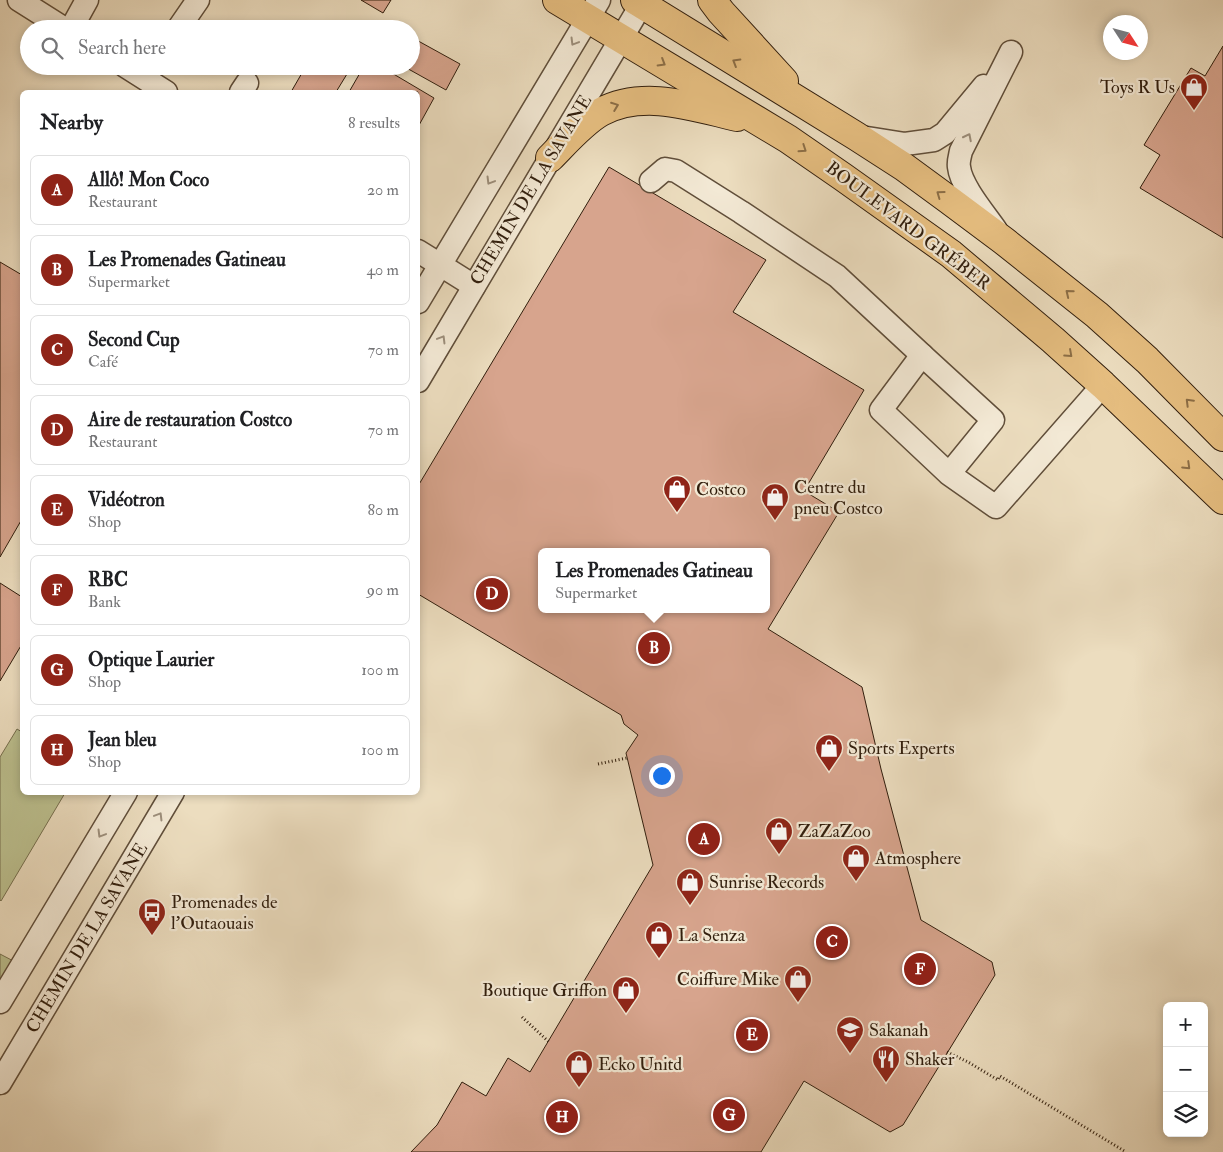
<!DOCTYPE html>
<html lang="en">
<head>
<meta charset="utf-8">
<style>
	:root { --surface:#fff; --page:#f6f6f6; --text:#202124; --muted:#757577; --line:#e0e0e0; --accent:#8f2418 }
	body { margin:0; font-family:"IM FELL Double Pica",serif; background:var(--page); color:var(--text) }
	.controls { position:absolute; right:15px; bottom:15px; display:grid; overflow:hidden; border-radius:8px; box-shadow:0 2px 8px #0003 }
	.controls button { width:45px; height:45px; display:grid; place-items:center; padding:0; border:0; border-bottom:1px solid var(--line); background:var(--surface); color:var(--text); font:25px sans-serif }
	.compass { position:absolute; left:1103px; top:15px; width:45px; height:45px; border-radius:50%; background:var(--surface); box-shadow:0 2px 8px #0003; rotate:126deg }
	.you { position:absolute; left:661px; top:775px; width:18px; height:18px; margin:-12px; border:4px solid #fff; border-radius:50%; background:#1a73e8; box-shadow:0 0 0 8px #1a73e833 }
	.badge { display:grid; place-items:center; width:32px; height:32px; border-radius:50%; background:var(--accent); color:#fff; font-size:16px; font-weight:700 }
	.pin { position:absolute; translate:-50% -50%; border:2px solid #fff; box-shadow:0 1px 5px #0006 }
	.popup { position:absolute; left:538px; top:548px; width:232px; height:65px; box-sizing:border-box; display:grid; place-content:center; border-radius:8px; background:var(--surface); filter:drop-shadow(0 1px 4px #0005); font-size:16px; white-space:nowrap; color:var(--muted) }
	.popup b { font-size:19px; color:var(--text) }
	.popup::after { content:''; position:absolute; left:50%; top:100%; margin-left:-10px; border:10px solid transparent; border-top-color:var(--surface) }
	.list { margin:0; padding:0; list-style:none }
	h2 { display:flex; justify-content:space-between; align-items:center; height:65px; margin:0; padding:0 20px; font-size:21px }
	h2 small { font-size:16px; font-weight:400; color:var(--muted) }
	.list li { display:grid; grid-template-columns:32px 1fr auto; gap:15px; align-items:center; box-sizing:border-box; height:70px; margin:0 10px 10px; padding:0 10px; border:1px solid var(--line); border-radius:8px }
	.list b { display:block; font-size:19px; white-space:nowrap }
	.list p { margin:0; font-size:16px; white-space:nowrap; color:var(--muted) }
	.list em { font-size:16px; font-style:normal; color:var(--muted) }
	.icon { flex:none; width:28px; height:28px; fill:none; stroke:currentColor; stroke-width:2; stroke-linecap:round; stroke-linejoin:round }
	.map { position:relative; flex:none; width:1223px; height:1152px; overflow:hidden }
	.search { position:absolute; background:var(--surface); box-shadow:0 2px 8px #0003; left:20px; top:20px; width:400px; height:55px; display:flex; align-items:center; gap:12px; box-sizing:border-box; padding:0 18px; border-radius:28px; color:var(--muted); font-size:19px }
	.panel { position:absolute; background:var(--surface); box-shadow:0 2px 8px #0003; left:20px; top:90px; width:400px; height:705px; border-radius:8px }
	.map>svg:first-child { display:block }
	.green { fill:#bcc08f; stroke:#766f4e }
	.building { fill:#d7a48d; stroke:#311e0d; fill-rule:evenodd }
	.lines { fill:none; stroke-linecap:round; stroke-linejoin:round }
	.minor-casing { stroke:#604e3a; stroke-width:25 }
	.major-casing { stroke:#311e0d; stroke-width:30 }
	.path { stroke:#311e0d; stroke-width:3; stroke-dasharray:1 2.5; stroke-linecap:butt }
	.minor { stroke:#f3e9d5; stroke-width:22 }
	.major { stroke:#e6be80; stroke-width:28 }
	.oneway { stroke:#9c8e7b }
	.oneway2 { stroke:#8c6e46 }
	.labels { text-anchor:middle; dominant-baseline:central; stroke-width:4.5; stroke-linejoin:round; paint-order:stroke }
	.poi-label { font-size:18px; fill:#311e0d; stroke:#f3e9d5; text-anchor:start }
	.street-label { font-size:18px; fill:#311e0d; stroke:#f3e9d5 }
</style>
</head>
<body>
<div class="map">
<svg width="1223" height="1152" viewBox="0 0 1223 1152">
	<rect width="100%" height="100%" fill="#ecddbf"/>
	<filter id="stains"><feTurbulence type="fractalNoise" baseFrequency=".004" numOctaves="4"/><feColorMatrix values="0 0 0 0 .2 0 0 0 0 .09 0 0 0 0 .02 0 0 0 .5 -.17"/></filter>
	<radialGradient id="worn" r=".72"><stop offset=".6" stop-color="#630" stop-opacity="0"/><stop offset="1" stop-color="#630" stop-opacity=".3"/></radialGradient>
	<g class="green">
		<polygon points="17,729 22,732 22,792 65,793 1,901 0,900 0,757"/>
		<polygon points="0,954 21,965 0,1001"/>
	</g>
	<g class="building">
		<polygon points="361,0 391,0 383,13"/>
		<polygon points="411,37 460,64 446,90 403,66 411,66"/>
		<polygon points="1223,46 1223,238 1140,188 1160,155 1144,145 1191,68 1205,76"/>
		<polygon points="306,66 334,66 347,74 336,92 291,92"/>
		<polygon points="364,66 380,66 434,98 418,127 418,92 349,92"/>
		<path d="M609 167 766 260 733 312 864 390 804 491 839 512 768 629 862 687 881 769 921 920 992 962 995 975 903 1125 890 1132 804 1081 761 1152H411L437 1125 462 1082 486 1096 508 1058 530 1072 653 865 626 753 638 735 624 724 621 715 418 594V486ZM542 552H766V609H542Z"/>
		<polygon points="0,262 22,275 22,519 0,557"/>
		<polygon points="0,583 22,597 22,644 0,681"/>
	</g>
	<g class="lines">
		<g class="minor-casing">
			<g id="minor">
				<polyline points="19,0 65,29"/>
				<polyline points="71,29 87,0"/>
				<polyline points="178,29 198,0"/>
				<polyline points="125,66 166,92"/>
				<polyline points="241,92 247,83"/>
				<polyline points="861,137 905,144 934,140 945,133 984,86"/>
				<polyline points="651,181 665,169 676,171 741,212 837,276 922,355"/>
				<path d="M996 230C985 214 961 186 959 167 958 162 960 156 961 151L1011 52"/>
				<polyline points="418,251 474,286"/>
				<polyline points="418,302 599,0"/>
				<polyline points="418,381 644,0"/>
				<polyline points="949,474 993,420 922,355 881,410 949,474 996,507 1103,385"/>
				<polyline points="0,1002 126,792"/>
				<polyline points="0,1083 173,792"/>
			</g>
		</g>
		<g class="major-casing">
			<g id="major">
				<polyline points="557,0 788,139 843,177 951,254 1053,340 1103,385 1223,500"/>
				<polyline points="635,0 856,136 904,167 949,200 1004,241 1097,315 1147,360 1223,437"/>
				<polyline points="712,0 721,12 784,81"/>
				<path d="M550 158C565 143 583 122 601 112 644 89 694 107 737 117"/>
			</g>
		</g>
		<g class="path">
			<polyline points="598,764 627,758"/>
			<polyline points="522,1017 549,1042"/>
			<polyline points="947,1052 968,1062 998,1080 1000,1076 1126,1152"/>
		</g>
		<use href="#minor" class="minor"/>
		<use href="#major" class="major"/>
	</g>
	<defs><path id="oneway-chevron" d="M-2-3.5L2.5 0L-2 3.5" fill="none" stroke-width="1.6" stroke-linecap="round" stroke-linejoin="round" transform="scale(1.25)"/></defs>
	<g class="oneway">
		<use href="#oneway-chevron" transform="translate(574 42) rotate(121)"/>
		<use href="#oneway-chevron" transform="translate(968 137) rotate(-63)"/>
		<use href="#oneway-chevron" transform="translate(490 181) rotate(121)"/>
		<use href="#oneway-chevron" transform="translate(442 339) rotate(-59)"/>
		<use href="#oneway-chevron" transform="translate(159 816) rotate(-59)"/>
		<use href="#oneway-chevron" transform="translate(101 834) rotate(121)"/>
	</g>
	<g class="oneway2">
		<use href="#oneway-chevron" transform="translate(736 62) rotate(-149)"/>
		<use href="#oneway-chevron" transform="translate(662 63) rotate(31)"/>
		<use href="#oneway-chevron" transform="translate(615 106) rotate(-21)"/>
		<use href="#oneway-chevron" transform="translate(803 149) rotate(34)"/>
		<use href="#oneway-chevron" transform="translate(940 194) rotate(-144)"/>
		<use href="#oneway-chevron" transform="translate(1069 293) rotate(-141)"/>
		<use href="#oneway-chevron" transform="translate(1069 354) rotate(42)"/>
		<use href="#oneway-chevron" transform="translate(1189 402) rotate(-135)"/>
		<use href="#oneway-chevron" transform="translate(1187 466) rotate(44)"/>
	</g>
	<defs>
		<g id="shop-pin" transform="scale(1.4375)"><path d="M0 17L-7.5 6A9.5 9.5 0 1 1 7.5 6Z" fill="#8f2418" stroke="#f3e9d5"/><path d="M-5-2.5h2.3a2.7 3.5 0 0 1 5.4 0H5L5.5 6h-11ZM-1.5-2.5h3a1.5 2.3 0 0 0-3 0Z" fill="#fff"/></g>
		<g id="bus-pin" transform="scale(1.4375)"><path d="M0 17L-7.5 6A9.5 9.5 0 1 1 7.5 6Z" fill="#8f2418" stroke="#f3e9d5"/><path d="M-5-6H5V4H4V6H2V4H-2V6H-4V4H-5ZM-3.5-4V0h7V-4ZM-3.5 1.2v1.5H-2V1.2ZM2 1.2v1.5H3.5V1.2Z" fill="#fff"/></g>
		<g id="school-pin" transform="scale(1.4375)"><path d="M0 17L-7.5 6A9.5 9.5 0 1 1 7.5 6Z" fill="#8f2418" stroke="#f3e9d5"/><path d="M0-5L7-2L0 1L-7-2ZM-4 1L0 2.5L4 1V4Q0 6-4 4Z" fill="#fff"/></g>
		<g id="restaurant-pin" transform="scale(1.4375)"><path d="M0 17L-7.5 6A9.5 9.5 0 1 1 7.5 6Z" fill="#8f2418" stroke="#f3e9d5"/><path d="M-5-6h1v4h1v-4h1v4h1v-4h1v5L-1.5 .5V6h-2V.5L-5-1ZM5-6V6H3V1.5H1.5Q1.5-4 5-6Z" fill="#fff"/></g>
	</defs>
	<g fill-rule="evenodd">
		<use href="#shop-pin" x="1194" y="87"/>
		<use href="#shop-pin" x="677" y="489"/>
		<use href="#shop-pin" x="775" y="497"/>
		<use href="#shop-pin" x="829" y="748"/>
		<use href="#shop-pin" x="779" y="831"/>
		<use href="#shop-pin" x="856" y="858"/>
		<use href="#shop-pin" x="690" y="882"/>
		<use href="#bus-pin" x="152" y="912"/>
		<use href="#shop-pin" x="659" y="935"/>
		<use href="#shop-pin" x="798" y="979"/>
		<use href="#shop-pin" x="626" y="990"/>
		<use href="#school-pin" x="850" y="1030"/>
		<use href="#restaurant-pin" x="886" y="1059"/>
		<use href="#shop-pin" x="579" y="1064"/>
	</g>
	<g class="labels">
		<g class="poi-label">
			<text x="1175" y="87" text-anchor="end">Toys R Us</text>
			<text x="794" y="487">Centre du<tspan x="794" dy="21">pneu Costco</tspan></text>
			<text x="696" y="489">Costco</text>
			<text x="848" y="748">Sports Experts</text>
			<text x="798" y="831">ZaZaZoo</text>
			<text x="875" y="858">Atmosphere</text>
			<text x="709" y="882">Sunrise Records</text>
			<text x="171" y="902">Promenades de<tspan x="171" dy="21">l'Outaouais</tspan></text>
			<text x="678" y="935">La Senza</text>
			<text x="779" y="979" text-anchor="end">Coiffure Mike</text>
			<text x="607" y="990" text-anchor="end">Boutique Griffon</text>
			<text x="869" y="1030">Sakanah</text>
			<text x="905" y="1059">Shaker</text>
			<text x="598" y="1064">Ecko Unitd</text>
		</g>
		<g class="street-label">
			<text transform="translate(531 190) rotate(-59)">CHEMIN DE LA SAVANE</text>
			<text transform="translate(908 226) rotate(37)">BOULEVARD GRÉBER</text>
			<text transform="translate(87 938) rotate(-59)">CHEMIN DE LA SAVANE</text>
		</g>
	</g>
	<rect width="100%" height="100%" filter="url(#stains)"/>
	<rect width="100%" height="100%" fill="url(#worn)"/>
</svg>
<div class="controls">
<button>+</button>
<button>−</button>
<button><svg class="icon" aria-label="layers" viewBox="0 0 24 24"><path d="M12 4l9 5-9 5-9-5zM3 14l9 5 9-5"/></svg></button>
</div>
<svg class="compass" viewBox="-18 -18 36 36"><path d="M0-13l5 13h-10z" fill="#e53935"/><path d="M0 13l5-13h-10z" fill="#757577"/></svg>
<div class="you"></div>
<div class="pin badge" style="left:704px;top:839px">A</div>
<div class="pin badge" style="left:654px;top:648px">B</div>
<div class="popup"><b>Les Promenades Gatineau</b>Supermarket</div>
<div class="pin badge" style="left:832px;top:942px">C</div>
<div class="pin badge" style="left:492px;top:594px">D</div>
<div class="pin badge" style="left:752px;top:1035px">E</div>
<div class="pin badge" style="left:920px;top:969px">F</div>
<div class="pin badge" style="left:729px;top:1115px">G</div>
<div class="pin badge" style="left:562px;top:1117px">H</div>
<div class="search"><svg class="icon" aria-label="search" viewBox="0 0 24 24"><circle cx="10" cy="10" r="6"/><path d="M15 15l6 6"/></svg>Search here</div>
<section class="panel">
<h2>Nearby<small>8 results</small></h2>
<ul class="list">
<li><span class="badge">A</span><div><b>Allô! Mon Coco</b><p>Restaurant</p></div><em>20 m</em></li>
<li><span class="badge">B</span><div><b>Les Promenades Gatineau</b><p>Supermarket</p></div><em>40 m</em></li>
<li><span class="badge">C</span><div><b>Second Cup</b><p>Café</p></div><em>70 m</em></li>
<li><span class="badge">D</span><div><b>Aire de restauration Costco</b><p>Restaurant</p></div><em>70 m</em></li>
<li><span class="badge">E</span><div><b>Vidéotron</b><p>Shop</p></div><em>80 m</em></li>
<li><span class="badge">F</span><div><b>RBC</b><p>Bank</p></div><em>90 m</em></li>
<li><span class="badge">G</span><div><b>Optique Laurier</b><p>Shop</p></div><em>100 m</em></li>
<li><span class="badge">H</span><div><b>Jean bleu</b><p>Shop</p></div><em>100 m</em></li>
</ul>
</section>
</div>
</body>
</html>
